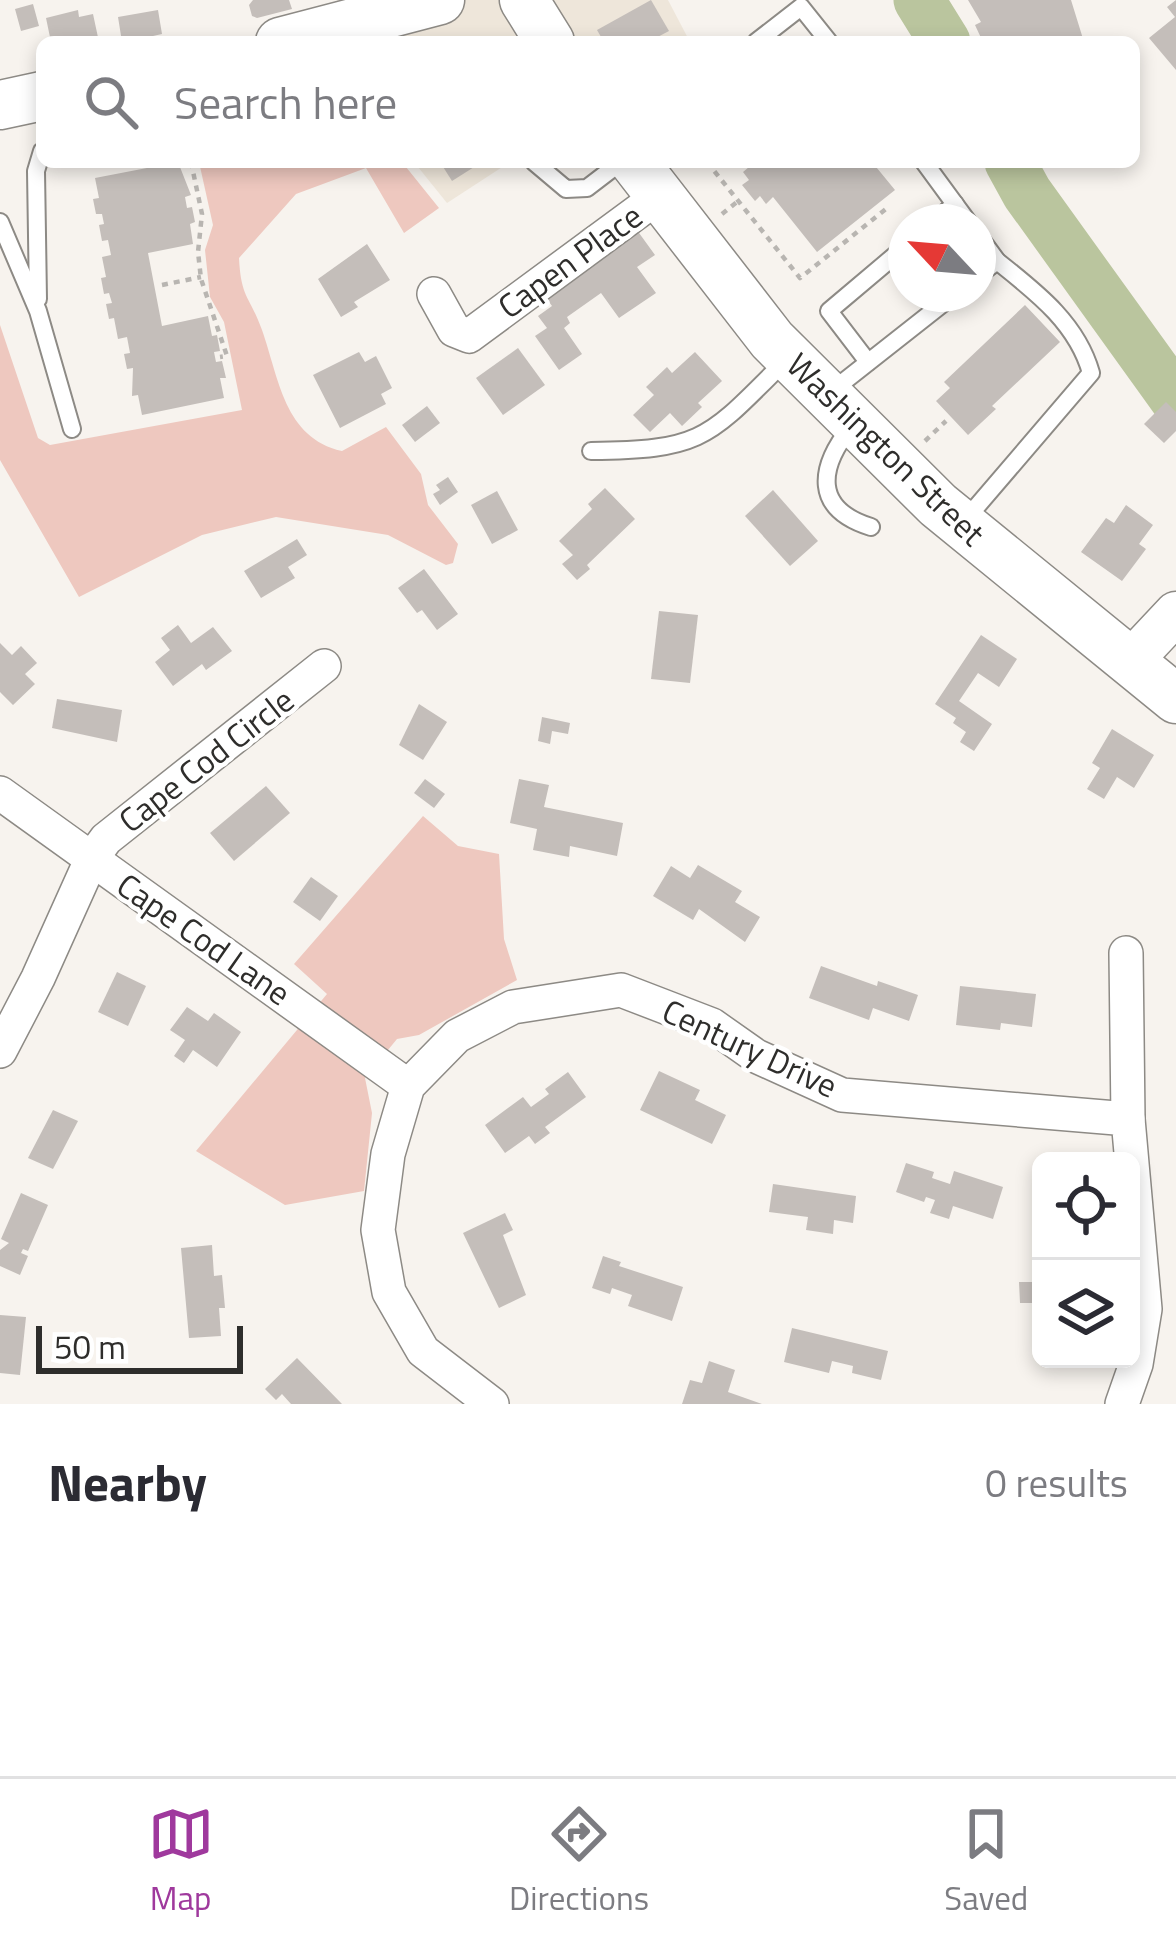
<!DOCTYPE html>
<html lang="en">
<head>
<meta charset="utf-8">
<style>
	:root { --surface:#fff; --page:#f7f7f7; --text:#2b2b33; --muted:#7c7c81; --line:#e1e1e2; --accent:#9f399d }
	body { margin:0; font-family:"Titillium Web",sans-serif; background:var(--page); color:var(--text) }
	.controls { position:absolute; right:36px; bottom:36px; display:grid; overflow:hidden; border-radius:18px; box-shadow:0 6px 18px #0003 }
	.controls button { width:108px; height:108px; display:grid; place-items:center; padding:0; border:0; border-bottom:3px solid var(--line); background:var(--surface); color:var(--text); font:60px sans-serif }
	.compass { position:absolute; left:888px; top:204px; width:108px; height:108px; border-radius:50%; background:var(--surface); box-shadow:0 6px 18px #0003; rotate:296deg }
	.scale { position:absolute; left:36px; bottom:30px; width:207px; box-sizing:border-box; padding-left:12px; border:6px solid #2e2d2b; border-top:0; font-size:33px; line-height:42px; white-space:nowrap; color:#2e2d2b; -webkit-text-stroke:9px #fff; paint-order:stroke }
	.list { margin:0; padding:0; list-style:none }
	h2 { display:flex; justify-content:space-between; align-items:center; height:156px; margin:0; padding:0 48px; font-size:51px }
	h2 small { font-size:39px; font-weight:400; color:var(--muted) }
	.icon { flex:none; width:66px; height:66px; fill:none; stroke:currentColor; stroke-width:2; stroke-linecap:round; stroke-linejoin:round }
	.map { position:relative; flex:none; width:1176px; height:1404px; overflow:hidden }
	.search { position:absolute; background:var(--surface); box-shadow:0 6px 18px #0003; left:36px; right:36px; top:36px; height:132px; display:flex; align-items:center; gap:30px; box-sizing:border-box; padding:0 42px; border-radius:18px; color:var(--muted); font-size:45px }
	.sheet { height:372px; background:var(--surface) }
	nav { display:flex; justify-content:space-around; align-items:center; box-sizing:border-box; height:168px; border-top:3px solid var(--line); background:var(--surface); font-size:33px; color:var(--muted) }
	nav a { display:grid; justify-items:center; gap:6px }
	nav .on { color:var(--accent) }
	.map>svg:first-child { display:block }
	.built { fill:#eee6da }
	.green { fill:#eec8bf }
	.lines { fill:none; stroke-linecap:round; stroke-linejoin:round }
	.river { stroke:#bac59e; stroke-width:51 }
	.building { fill:#c4beba }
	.service-casing { stroke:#8d8a85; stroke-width:20 }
	.minor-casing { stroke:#8d8a85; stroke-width:36 }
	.tertiary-casing { stroke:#8d8a85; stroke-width:45 }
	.secondary-casing { stroke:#8d8a85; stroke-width:51 }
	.path { stroke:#b8b5b1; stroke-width:4.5; stroke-dasharray:6 6; stroke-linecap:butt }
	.service { stroke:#fff; stroke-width:16 }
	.minor { stroke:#fff; stroke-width:33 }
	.tertiary { stroke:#fff; stroke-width:42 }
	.secondary { stroke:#fff; stroke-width:48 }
	.labels { text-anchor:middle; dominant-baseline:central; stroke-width:9; stroke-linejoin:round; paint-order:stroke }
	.street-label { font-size:33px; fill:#2e2d2b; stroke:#fff }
</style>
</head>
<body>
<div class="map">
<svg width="1176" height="1404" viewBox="0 0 1176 1404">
	<rect width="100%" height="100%" fill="#f7f3ee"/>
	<g class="built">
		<polygon points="337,0 668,0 690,42 349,42"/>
		<polygon points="414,162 510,162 447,203"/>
	</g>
	<g class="green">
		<path d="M199 162H246L248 168 264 162H402L439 208 404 233 366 168 296 194 239 258C241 299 250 296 262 330 279 378 284 438 342 451L386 427 421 474 428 505 458 544 453 563 446 565 388 535 276 517 202 535 79 597 0 460V325L38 438 50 445 242 410 224 322 210 297 205 250 213 225Z"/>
		<polygon points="423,816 458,846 499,854 504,939 517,980 419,1035 397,1039 365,1078 372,1113 364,1191 285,1205 196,1151 327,994 294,964"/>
	</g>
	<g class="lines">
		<g class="river">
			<polyline points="919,0 945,42"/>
			<polyline points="1010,162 1027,193 1176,400"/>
		</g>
	</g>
	<g class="building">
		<polygon points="253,0 289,0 292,9 257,18 252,16 249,5"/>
		<polygon points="651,0 669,31 648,42 604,42 597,30"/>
		<polygon points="968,0 1071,0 1084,42 982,40 975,25 981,22"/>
		<polygon points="1176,0 1176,70 1149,38 1175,17 1167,7"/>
		<polygon points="33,4 39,26 21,31 15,9"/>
		<polygon points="78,10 79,17 93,14 99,42 51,42 46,18"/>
		<polygon points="158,10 162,34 153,36 155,42 122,42 118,17"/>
		<polygon points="178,162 191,195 185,197 187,208 192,207 195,222 190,224 193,244 148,253 162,326 208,316 212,336 217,335 220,351 214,352 216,362 222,361 226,378 220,378 224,398 142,415 138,395 132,396 133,368 127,369 124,354 130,353 127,337 118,339 114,318 109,319 106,304 112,303 109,293 104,294 101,278 106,277 102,257 111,255 108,240 102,241 99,225 104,224 102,214 96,214 93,199 99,198 95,178"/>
		<polygon points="440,162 482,162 452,181"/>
		<polygon points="745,162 872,162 895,190 817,252 773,197 766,204 760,196 755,201 742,185 749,180 743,172 749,167"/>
		<polygon points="634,226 655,255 637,267 656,293 619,318 601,293 567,317 570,323 564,328 582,354 559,370 535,336 547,328 538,316 552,306 539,288"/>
		<polygon points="367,244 390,280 354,302 358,307 341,317 318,279"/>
		<polygon points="1025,305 1060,342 992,406 996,409 968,435 936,401 950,388 944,382"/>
		<polygon points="518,348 545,385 503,415 476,378"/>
		<polygon points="359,352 365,362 376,356 392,388 381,394 386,404 340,428 313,375"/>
		<polygon points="695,352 722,381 698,403 702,407 682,426 670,413 650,432 633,415 654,395 646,387 667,367 672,373"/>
		<polygon points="1166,402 1176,412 1176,431 1164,443 1144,424"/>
		<polygon points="427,406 440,423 415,442 402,425"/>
		<polygon points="448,477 458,492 440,505 433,494 440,490 436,485"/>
		<polygon points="605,488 635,519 587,565 590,569 577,580 562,564 573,555 559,541 592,509 588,504"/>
		<polygon points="773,490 818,541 790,566 745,516"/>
		<polygon points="497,491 518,530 492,544 471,505"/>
		<polygon points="1126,505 1153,525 1139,544 1146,549 1122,581 1081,552 1106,518 1114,523"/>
		<polygon points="297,539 307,555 288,567 295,578 261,598 244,571"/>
		<polygon points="424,569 458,614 437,630 422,610 417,613 398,588"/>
		<polygon points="659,611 698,615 690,683 651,679"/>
		<polygon points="178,625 191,643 213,627 232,651 206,670 202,664 173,686 155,662 170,650 161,638"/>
		<polygon points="981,635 1017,659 999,687 978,673 959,701 992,724 974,751 960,742 966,732 953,723 956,718 935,704"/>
		<polygon points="0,643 12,655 21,646 37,663 25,674 35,684 13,705 0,692"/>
		<polygon points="57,699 122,710 117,742 52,728"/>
		<polygon points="419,704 447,722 423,760 399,745"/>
		<polygon points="542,717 570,723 568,734 552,731 550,744 538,741"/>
		<polygon points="1112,729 1154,755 1134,788 1117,777 1104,799 1087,789 1100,768 1092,763"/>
		<polygon points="425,779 445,794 434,808 414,793"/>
		<polygon points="519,779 549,785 544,807 623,823 617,856 570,846 569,857 533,850 537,829 510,823"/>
		<polygon points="266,786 290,813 234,861 210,833"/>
		<polygon points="698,865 742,891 735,902 760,917 745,942 699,909 693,920 653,896 671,866 690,878"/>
		<polygon points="311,877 338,896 320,921 293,902"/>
		<polygon points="821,966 877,986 878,981 918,995 909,1021 873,1008 869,1020 809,998"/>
		<polygon points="117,972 146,986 128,1026 98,1012"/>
		<polygon points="960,986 1036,994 1032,1027 1001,1023 1000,1030 956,1025"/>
		<polygon points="187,1007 208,1021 214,1013 241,1032 217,1067 193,1050 184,1063 174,1056 185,1040 170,1030"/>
		<polygon points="659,1071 700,1090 695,1100 726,1115 712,1144 640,1110"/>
		<polygon points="568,1072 586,1097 545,1127 550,1133 535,1144 529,1136 505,1153 485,1125 523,1097 531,1107 549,1094 545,1089"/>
		<polygon points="53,1110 78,1121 53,1169 28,1158"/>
		<polygon points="906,1163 934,1172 932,1178 950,1184 954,1171 1003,1187 993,1219 953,1206 949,1219 930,1213 935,1200 926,1197 924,1202 896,1192"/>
		<polygon points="773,1184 856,1196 853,1223 834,1220 833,1234 806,1230 808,1217 769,1212"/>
		<polygon points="21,1193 48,1205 28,1251 23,1249 21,1253 28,1256 20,1275 0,1266 0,1250 9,1243 1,1239"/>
		<polygon points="505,1213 513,1230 503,1235 526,1295 499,1308 463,1233"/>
		<polygon points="212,1245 214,1276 222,1275 225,1308 219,1308 221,1336 189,1338 181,1248"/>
		<polygon points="603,1256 621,1262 619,1266 683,1287 672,1321 628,1306 632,1295 612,1288 610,1294 592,1288"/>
		<polygon points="1032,1256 1041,1256 1041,1335 1035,1335 1033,1303 1020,1303 1019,1282 1033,1282"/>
		<polygon points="0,1315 26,1317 20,1375 0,1373"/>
		<polygon points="792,1328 888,1351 881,1380 852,1373 853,1366 832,1361 829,1373 784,1362"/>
		<polygon points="297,1358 342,1404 291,1404 282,1394 276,1400 265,1389"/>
		<polygon points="709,1361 735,1370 728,1392 762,1404 682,1404 690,1380 702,1383"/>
	</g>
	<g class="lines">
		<g class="service-casing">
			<g id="service">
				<polyline points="756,42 801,7 829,42"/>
				<polyline points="534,162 566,189 587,188 621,162"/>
				<polyline points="924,162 968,222"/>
				<polyline points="0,222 38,311 72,429"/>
				<polyline points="934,222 955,204"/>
				<polyline points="978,235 997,261 978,276"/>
				<polyline points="38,299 36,171 42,151"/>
				<polyline points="868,362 829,311 906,246"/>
				<polyline points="828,394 955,294"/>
				<path d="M851 427C818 468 813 509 871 527"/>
				<path d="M591 451C703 450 708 438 784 362"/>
				<path d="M966 519 1091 373C1077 323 1036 292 997 261"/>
			</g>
		</g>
		<g class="minor-casing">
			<g id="minor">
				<polyline points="434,294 454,330 469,336 659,196"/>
				<polyline points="0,793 408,1086"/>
				<polyline points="1126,953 1128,1119"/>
				<polyline points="0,1051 38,978 92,858 106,839 324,666"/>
				<polyline points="492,1404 423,1351 389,1292 378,1230 388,1154 408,1086 457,1036 513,1007 621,990 712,1025 756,1056 842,1095 1128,1119 1145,1309 1136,1364 1122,1404"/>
			</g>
		</g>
		<g class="tertiary-casing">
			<polyline id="tertiary" points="1129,663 1176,613"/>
		</g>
		<g class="secondary-casing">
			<g id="secondary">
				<polyline points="524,0 550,42"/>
				<polyline points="280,42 440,0"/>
				<polyline points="0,105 42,96"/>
				<polyline points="634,162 772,340 938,505 1176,699"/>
			</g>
		</g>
		<g class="path">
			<polyline points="191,162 202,214 198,252 201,279 227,356 220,357"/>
			<polyline points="707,162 800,278 886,209"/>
			<polyline points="722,214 738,201"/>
			<polyline points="162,285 201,277"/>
			<polyline points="925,441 946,421"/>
		</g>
		<use href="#service" class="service"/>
		<use href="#minor" class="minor"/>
		<use href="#tertiary" class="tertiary"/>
		<use href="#secondary" class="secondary"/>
	</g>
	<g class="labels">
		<g class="street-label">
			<text transform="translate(570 261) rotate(-36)">Capen Place</text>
			<text transform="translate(886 449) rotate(44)">Washington Street</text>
			<text transform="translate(206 760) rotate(-38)">Cape Cod Circle</text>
			<text transform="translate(204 939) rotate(35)">Cape Cod Lane</text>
			<text transform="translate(750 1048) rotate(25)">Century Drive</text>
		</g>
	</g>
</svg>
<div class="controls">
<button><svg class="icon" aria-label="locate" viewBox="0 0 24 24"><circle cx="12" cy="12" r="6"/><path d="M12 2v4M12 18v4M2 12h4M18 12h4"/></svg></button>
<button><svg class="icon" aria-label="layers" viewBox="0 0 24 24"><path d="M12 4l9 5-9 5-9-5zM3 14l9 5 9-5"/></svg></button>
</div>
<svg class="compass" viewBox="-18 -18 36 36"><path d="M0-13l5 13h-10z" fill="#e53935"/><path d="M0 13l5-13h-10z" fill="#7c7c81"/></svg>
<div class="scale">50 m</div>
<div class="search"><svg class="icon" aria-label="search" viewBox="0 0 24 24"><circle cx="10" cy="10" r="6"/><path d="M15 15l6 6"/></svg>Search here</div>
</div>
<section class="sheet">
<h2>Nearby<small>0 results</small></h2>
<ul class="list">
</ul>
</section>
<nav>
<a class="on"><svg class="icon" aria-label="map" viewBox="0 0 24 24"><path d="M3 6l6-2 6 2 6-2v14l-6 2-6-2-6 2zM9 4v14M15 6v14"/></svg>Map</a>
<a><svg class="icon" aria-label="directions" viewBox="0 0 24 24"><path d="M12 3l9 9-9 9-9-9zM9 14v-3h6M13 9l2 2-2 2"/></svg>Directions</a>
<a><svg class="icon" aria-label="saved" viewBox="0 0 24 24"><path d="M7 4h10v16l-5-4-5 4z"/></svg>Saved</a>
</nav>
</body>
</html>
